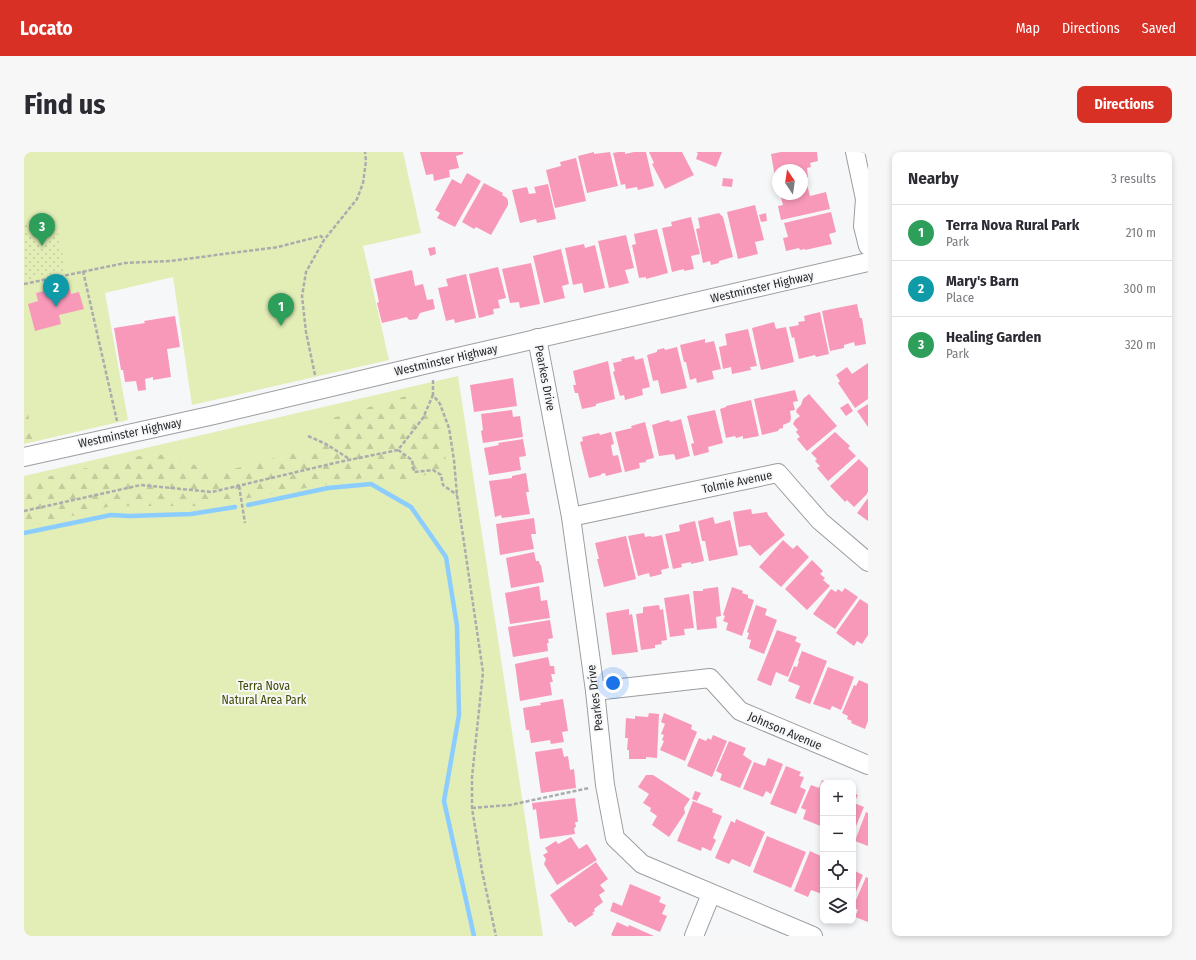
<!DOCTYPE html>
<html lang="en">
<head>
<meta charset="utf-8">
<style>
	:root { --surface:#fff; --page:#f7f7f7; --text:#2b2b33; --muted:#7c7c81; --line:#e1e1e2; --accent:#d93025 }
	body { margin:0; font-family:"Fira Sans Condensed",sans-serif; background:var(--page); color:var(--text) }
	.controls { position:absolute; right:12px; bottom:12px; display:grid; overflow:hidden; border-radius:8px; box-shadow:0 2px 6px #0003 }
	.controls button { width:36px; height:36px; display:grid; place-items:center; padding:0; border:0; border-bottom:1px solid var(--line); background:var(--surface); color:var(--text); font:20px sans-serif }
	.compass { position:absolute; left:748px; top:12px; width:36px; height:36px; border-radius:50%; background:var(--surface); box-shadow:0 2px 6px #0003; rotate:347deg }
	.you { position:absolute; left:589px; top:531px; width:14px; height:14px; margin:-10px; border:3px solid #fff; border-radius:50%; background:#1a73e8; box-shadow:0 0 0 6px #1a73e833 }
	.badge { display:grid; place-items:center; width:26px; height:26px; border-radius:50%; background:var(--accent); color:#fff; font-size:13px; font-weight:700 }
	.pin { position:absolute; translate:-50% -33px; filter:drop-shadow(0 1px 2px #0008) }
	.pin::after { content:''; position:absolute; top:21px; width:14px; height:12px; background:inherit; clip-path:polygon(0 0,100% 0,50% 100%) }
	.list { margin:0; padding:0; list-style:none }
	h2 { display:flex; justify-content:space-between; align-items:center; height:52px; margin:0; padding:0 16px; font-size:17px }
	h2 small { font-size:13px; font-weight:400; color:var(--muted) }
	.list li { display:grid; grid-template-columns:26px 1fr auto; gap:12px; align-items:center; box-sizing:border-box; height:56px; padding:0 16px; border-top:1px solid var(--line) }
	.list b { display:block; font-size:15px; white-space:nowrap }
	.list p { margin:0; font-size:13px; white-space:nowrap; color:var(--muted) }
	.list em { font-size:13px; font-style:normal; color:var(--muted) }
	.icon { flex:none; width:22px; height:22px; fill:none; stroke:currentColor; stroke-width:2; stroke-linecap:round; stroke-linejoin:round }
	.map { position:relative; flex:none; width:844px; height:784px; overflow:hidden; border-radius:8px }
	header { display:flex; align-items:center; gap:24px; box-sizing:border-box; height:56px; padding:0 20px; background:var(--accent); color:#fff }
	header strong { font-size:19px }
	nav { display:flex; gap:22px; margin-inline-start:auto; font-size:14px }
	.intro { display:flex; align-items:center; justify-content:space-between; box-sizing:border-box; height:96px; padding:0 24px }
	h1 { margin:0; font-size:28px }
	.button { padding:10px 18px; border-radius:8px; background:var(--accent); color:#fff; font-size:14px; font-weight:700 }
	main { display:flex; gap:24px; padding:0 24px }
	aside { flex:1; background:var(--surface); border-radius:8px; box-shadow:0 2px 6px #0003 }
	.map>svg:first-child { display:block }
	.green { fill:#e3edb6 }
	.forest { fill:url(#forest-firs) }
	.garden { fill:url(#garden-dots) }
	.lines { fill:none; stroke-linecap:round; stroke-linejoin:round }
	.stream { stroke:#8bcdfe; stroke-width:4.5 }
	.building { fill:#f999ba }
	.minor-casing { stroke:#9d9da0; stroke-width:20 }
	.path { stroke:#abacad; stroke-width:2.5; stroke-dasharray:4 2; stroke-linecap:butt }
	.minor { stroke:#fff; stroke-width:18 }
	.labels { text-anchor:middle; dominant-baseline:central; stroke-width:4; stroke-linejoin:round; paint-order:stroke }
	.street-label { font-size:12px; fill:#2a2a2b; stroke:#f6f7f9 }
	.park-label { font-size:12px; fill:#424a00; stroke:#f6f7f9 }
</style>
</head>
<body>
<header>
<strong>Locato</strong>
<nav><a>Map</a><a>Directions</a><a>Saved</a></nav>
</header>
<div class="intro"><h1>Find us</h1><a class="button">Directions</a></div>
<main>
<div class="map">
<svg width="844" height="784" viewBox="0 0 844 784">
	<defs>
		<pattern id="forest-firs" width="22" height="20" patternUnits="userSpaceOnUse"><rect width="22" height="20" fill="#e3edb6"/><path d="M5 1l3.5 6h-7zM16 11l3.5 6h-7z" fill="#c3cb9d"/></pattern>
		<pattern id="garden-dots" width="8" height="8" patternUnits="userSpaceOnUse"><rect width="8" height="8" fill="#e3edb6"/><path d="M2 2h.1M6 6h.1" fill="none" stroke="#c3cb9d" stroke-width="1.8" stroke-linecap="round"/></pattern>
	</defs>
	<rect width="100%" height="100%" fill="#f6f7f9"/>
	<g class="green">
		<polygon points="0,0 379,0 397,81 339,94 365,208 168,253 149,125 81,141 104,268 0,292"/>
		<polygon points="434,224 519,784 0,784 0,324"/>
	</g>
	<g class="forest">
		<polygon points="0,239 9,289 0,291"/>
		<polygon points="382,244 415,262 423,316 374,332 345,325 179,354 87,354 0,376 0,330 129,301 158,307 190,322 311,290 309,266"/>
	</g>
	<polygon class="garden" points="30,64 42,118 0,129 0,70"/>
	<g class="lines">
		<g class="stream">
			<polyline points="224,353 304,336 347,332 387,355 422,405 433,474 435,563 420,649 450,784"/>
			<polyline points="0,381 87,363 106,364 167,362 211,355"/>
		</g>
	</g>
	<g class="building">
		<polygon points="396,0 439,0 439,2 432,4 435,16 425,18 426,25 410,29 409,22 402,23"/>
		<polygon points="570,0 570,2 586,0 594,34 563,41 554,4"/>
		<polygon points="594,0 601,0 601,2 610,0 622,0 630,34 614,38 613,35 602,37 601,32 597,33 589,1"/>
		<polygon points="625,0 658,0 670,23 641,37 628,12 630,11"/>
		<polygon points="672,0 698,0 692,15 672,7 674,1"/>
		<polygon points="757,0 793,0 794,9 786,11 787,15 783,16 784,25 778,27 778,18 754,18 754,31 752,31 747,2"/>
		<polygon points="552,6 562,49 531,56 522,18 537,14 536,10"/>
		<polygon points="443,21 457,29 431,75 413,66 416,61 411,58 428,27 437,32"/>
		<polygon points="699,26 709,27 708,35 698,34"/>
		<polygon points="782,29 786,44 802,40 806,57 757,68 754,54 759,53 756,42 778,42 778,30"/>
		<polygon points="460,31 479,41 478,43 483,46 484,49 484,53 467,83 452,75 450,77 438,70"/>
		<polygon points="524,32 532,67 513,71 512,67 496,71 488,38 503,35 505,42 512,41 510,35"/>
		<polygon points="731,53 740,88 731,90 734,102 714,107 703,60"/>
		<polygon points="807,60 812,80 805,82 808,92 781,98 781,97 776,98 775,96 762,99 759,86 764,85 760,71"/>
		<polygon points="695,61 699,65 709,105 695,109 695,111 687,113 686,109 679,111 672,77 676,76 674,66"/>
		<polygon points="742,61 743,69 737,70 735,63"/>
		<polygon points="667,65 676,102 667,104 670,117 660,119 660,117 648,120 638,76 648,74 647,70"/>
		<polygon points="633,77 644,121 622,127 622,125 615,126 608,93 612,92 610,82"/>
		<polygon points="602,83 610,116 601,118 605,131 585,136 574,89"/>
		<polygon points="560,92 561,96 571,93 581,136 560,141 558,131 549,133 541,96"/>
		<polygon points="411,95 412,102 406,104 404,96"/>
		<polygon points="537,97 545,132 538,134 541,146 520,151 509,104"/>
		<polygon points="507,111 516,152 496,156 495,150 486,151 478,117"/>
		<polygon points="474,115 482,146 474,148 476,156 469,157 470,162 455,166 445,122"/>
		<polygon points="388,118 391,134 399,132 403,148 409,147 411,157 396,161 393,167 386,168 384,167 383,165 358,171 353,151 355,150 350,127"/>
		<polygon points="442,122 452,166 431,171 430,167 422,169 414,136 424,134 422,127"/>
		<polygon points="45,133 47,142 55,140 60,157 35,163 37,172 11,179 4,152 14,149 12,141"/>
		<polygon points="833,152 836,166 838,166 842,192 831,194 830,190 820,193 820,196 806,199 798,159"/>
		<polygon points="796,160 805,202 792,205 791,203 775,207 770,185 768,186 765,175 775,173 774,170 781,169 780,164"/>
		<polygon points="151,164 156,195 143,197 147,225 129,228 129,225 121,227 122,238 114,239 112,229 101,230 99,218 97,218 90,176 121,171 120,169"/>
		<polygon points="750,170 752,177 762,175 770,210 737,218 728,176"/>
		<polygon points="724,177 733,214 726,215 727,218 708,222 707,215 699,217 695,195 703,193 701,182"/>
		<polygon points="681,187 681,191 690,189 697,217 688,219 690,227 673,231 672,226 666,228 662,210 660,210 656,193"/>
		<polygon points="653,195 663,236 637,242 634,228 629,229 623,203 633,200 633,198 640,196 641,198"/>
		<polygon points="610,204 611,208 619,206 626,235 618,237 619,243 601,248 600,243 596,244 589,220 591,219 589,211 598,209 597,207"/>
		<polygon points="584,209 591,247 572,252 572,254 558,257 554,241 551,241 549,233 552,233 549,219"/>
		<polygon points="844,211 844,247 831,256 814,231 816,229 812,223 823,215 828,222"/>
		<polygon points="489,226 493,254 450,260 446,233"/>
		<polygon points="771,238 774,249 769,250 771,258 766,259 767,266 766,270 759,273 759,276 755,277 754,279 738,283 730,247"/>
		<polygon points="785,242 813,274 783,299 773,287 776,285 772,280 774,278 769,272 771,268 776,264 772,260 773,257 777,253 779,247"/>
		<polygon points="727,248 735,284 719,287 719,284 712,286 711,284 702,286 696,257 702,255 702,254"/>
		<polygon points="824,251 829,259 822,264 816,256"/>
		<polygon points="844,252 844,275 833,259"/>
		<polygon points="488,258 489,265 496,264 499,285 459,291 457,279 459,278 457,262"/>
		<polygon points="691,258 699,291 684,295 685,300 670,304 667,292 670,291 663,264"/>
		<polygon points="657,267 666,304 652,308 650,302 635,304 628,273 644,268 647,270"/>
		<polygon points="621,270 630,306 622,308 622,310 615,311 616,316 601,320 591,280 608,276 607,274"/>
		<polygon points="587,280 590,292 587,293 589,304 594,303 598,320 582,324 581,321 577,322 577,323 565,326 556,290 559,289 558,285 575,281 576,283"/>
		<polygon points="811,280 826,294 824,296 832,304 804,329 793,316 796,314 791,309 793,307 787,301"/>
		<polygon points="499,287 502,304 495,305 497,318 465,323 460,296 475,293 474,291"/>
		<polygon points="835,307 844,316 844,340 843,341 843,342 830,355 823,348 821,350 806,334"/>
		<polygon points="502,321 505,340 502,340 506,362 478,366 477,363 471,365 465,329 488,326 488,324"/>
		<polygon points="844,346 844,369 833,361"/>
		<polygon points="727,357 728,362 743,360 744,363 761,383 736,404 726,393 715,395 709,360"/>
		<polygon points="689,365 691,372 706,368 714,403 685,409 681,389 678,389 674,369"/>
		<polygon points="510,366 512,382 507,382 510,397 476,403 472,372"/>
		<polygon points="671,369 680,409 667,412 667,410 657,412 658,415 649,417 641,382 656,379 655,373"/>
		<polygon points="620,381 621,385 626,384 628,385 638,383 645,416 637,418 638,422 626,425 625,421 614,424 604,384"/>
		<polygon points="602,384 612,427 580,435 573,407 575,407 571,391"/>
		<polygon points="759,388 769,397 773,393 785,405 757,435 735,415"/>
		<polygon points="510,400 512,409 515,409 516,413 517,413 520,430 487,436 482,406"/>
		<polygon points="788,408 799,419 796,422 801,426 799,428 806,434 783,458 761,437"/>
		<polygon points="515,434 517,449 523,448 526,466 486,472 481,441"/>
		<polygon points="694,435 697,464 692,465 693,476 673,478 669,439 679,439 679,437"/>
		<polygon points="708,435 719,439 718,441 724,443 724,446 730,448 718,484 702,478 704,471 699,469 701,464 699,463"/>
		<polygon points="821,436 834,445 811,477 789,462 807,437 812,440 814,437 818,440"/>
		<polygon points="665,442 670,476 660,477 661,483 646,485 640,446"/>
		<polygon points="836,447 844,452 844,483 838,492 833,489 830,494 812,481"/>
		<polygon points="635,453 636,458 639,457 643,488 637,489 638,492 631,493 631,496 617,498 612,462 619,461 619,455"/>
		<polygon points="732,453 743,457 741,463 753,468 740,502 725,496 727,488 723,487 725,481 723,480"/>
		<polygon points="605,457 605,463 608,462 614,500 588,503 582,461"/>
		<polygon points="526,468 529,486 524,487 525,491 523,491 524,499 489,505 484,475"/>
		<polygon points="753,478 773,485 771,489 777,492 764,525 752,520 747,534 733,528"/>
		<polygon points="778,499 803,509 786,552 771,546 776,534 764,529 770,514 773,515 775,509 774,509"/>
		<polygon points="524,505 526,514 530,514 531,522 527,522 529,530 526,530 528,543 496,549 491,512"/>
		<polygon points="804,515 830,525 817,558 808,554 806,558 789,552"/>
		<polygon points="835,528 844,532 844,569 841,577 827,571 828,569 823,567 824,564 818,561 830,533 832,534"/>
		<polygon points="539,547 544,579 538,580 540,590 527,592 526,588 507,591 505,578 502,578 499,556 517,553 516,551"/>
		<polygon points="625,561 635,562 633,606 622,605 622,607 605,607 605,598 603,598 604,586 601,586 602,566 611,567 611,564 624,565"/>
		<polygon points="640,561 668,573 667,577 673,580 661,609 636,598 640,589 638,588 640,583 637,582 641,572 637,570"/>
		<polygon points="689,583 703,589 688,625 663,614 675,586 682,589 684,586 687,588"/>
		<polygon points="705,589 722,596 719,603 728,609 716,636 696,628 698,622 692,619"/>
		<polygon points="538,596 540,605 544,604 546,618 550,617 552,636 517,641 511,600"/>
		<polygon points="744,606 759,612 747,642 742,639 739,645 719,637 730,610 741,614"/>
		<polygon points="762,614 777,620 775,624 780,625 776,635 782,638 772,662 746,652"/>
		<polygon points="622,623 629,623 666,647 660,656 661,661 645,685 628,673 633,664 626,659 627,656 619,651 625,642 614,635"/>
		<polygon points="798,628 805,631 799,631 799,675 779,667 782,658 777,656 787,633 795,636"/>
		<polygon points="671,639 677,641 673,649 668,647"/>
		<polygon points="829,641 834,643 830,651 840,655 830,679 829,679"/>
		<polygon points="551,646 554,670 551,670 552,675 550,676 551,682 516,687 512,657 509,658 508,651"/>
		<polygon points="669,649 689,657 688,660 698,664 689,686 692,688 687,699 678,695 677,699 653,689"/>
		<polygon points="842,660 844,661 844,694 831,689"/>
		<polygon points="712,667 741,680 726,715 708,707 705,712 691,706 707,669 711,671"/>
		<polygon points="743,684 782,700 767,736 729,720"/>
		<polygon points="547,685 555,697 563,692 573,708 533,733 520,712 522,707 519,703 524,700 521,696 532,689 534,692"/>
		<polygon points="786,699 799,705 799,739 798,742 787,738 784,745 770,739"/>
		<polygon points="572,710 584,727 576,733 581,739 575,743 579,750 570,757 571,759 568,761 570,762 551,775 547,770 545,771 526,743"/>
		<polygon points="829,718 839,723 829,747"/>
		<polygon points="842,725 844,726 844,770 831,765 834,758 829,755"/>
		<polygon points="606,732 637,745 635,750 642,753 638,762 643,764 636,780 586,759 589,750 598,754"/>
		<polygon points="593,770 604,775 605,773 630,784 589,784 587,783"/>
	</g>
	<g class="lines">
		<g class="minor-casing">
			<g id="minor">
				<polyline points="831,0 841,47 844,51"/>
				<polyline points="841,47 839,74 844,94"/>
				<polyline points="513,186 547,365 571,539 581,633 591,686 618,712 789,784"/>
				<polyline points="0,305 190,263 408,211 844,110"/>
				<polyline points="547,365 754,321 796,369 844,410"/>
				<polyline points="571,539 686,526 716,559 844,613"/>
				<polyline points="670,784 687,742"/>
			</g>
		</g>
		<g class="path">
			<polyline points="59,119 93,269"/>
			<polyline points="0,132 101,111 146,109 254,95 297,84 300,88"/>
			<polyline points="291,223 282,180 278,144 282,120 300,88 333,47 339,31 342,9 341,0"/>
			<polyline points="409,228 409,243 416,252 425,276 430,308 433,343 459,520 448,625 448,656 458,719 472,784"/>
			<polyline points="284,284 302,292 327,308"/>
			<polyline points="374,298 388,308 390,320 409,318 417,323 419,333 433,343"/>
			<polyline points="215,334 221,371"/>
			<polyline points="0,359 117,333 188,340 315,310 374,298 399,266 409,243"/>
			<polyline points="448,656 486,653 565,636"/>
		</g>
		<use href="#minor" class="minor"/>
	</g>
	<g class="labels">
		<g class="street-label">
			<text transform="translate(738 135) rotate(-13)">Westminster Highway</text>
			<text transform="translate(422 208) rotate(-13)">Westminster Highway</text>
			<text transform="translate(521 226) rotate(79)">Pearkes Drive</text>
			<text transform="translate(106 281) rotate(-12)">Westminster Highway</text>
			<text transform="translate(713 330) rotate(-12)">Tolmie Avenue</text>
			<text transform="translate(571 546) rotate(-97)">Pearkes Drive</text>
			<text transform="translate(761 579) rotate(23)">Johnson Avenue</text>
		</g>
		<g class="park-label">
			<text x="240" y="534">Terra Nova<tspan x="240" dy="14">Natural Area Park</tspan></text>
		</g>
	</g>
</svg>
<div class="controls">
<button>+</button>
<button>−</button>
<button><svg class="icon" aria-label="locate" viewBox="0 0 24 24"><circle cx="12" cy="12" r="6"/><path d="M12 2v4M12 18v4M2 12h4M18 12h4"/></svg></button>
<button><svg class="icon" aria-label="layers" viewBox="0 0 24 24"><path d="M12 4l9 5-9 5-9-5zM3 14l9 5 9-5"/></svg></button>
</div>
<svg class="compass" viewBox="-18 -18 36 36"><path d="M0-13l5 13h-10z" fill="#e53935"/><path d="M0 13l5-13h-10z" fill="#7c7c81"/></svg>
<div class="you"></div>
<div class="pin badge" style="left:257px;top:174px;background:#2e9e5b">1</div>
<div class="pin badge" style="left:32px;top:155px;background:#0f9aa8">2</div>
<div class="pin badge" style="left:18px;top:94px;background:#2e9e5b">3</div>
</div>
<aside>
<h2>Nearby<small>3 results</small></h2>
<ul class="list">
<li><span class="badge" style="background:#2e9e5b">1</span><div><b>Terra Nova Rural Park</b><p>Park</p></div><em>210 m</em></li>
<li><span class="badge" style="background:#0f9aa8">2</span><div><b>Mary's Barn</b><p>Place</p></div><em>300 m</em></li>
<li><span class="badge" style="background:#2e9e5b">3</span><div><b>Healing Garden</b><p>Park</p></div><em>320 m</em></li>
</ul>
</aside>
</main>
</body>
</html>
